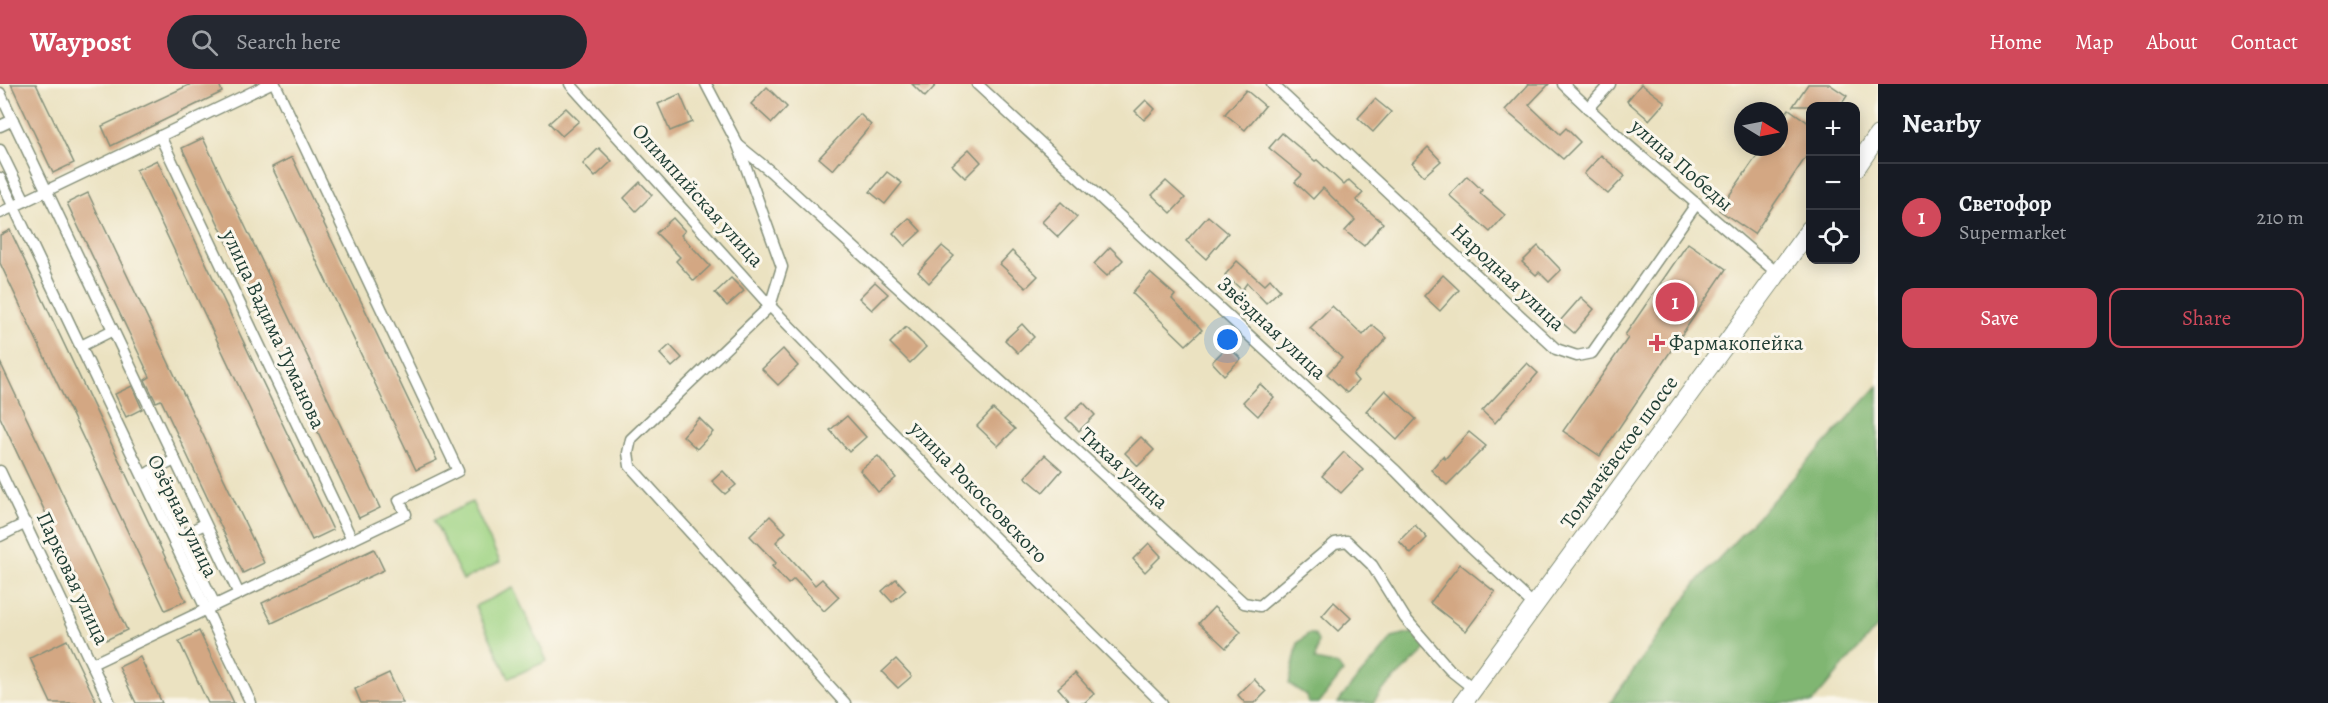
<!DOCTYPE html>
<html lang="en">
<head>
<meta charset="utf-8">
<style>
	:root { --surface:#171b24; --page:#242831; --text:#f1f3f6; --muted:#9ea1a6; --line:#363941; --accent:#d1495b }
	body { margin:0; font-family:Alegreya,serif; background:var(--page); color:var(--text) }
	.controls { position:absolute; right:18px; top:18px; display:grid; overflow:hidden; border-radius:12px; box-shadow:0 3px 15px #0003 }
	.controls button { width:54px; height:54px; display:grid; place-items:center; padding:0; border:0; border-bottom:2px solid var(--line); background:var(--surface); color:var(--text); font:30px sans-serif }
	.compass { position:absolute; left:1734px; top:18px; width:54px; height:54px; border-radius:50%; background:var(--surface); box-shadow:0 3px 15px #0003; rotate:100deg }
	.you { position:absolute; left:1228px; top:256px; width:21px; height:21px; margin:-15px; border:4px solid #fff; border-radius:50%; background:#1a73e8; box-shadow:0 0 0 9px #1a73e833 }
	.badge { display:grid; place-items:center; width:39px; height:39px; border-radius:50%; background:var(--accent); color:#fff; font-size:20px; font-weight:700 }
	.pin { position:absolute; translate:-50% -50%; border:3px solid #fff; box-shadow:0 2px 6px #0006 }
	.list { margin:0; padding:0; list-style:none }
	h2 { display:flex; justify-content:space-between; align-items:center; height:78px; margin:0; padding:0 24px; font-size:26px }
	h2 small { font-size:20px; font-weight:400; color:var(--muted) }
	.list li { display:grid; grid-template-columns:39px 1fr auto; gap:18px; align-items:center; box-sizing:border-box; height:108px; padding:0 24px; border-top:2px solid var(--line) }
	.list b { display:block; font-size:22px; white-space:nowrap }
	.list p { margin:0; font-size:20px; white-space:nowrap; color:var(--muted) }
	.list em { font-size:20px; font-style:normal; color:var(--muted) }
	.actions { display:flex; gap:12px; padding:18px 24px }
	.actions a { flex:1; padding:14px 0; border:2px solid var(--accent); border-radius:12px; text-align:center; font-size:21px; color:var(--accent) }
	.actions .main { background:var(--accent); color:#fff }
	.icon { flex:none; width:33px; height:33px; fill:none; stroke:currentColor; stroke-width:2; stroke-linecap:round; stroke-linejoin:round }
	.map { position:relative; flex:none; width:1878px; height:619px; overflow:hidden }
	header { display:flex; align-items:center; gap:36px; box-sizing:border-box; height:84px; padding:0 30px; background:var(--accent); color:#fff }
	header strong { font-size:28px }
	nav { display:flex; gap:33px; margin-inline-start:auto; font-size:21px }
	.search { width:420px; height:54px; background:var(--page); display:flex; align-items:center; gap:15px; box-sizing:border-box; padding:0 21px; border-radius:33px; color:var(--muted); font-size:22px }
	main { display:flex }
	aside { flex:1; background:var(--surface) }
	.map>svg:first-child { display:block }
	.green { fill:#a0d485; stroke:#60885c; stroke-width:1.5 }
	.forest { fill:#80b672; stroke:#507a53; stroke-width:1.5 }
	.building { fill:#d3a783 }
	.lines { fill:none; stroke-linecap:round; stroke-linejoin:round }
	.street-casing { stroke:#85907a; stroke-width:13 }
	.primary-casing { stroke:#85907a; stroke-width:20 }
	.street { stroke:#fff; stroke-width:10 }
	.primary { stroke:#fff; stroke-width:18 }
	.poi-dot { fill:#d1495b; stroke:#fbf7ec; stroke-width:2 }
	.labels { text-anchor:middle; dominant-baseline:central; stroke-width:6; stroke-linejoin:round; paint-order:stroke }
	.street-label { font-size:21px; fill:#1f3d34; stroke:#fbf7ec }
	.poi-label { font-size:21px; fill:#1f3d34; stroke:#fbf7ec; text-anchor:start }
</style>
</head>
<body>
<header>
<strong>Waypost</strong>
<div class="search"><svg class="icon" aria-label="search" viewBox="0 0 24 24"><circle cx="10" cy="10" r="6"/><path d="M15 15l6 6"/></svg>Search here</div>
<nav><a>Home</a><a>Map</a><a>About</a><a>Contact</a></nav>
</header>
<main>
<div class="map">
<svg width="1878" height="619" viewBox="0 0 1878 619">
	<rect width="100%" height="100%" fill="#fbf7ec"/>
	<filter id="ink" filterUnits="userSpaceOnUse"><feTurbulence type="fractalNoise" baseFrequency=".0167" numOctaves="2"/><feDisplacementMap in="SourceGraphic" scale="12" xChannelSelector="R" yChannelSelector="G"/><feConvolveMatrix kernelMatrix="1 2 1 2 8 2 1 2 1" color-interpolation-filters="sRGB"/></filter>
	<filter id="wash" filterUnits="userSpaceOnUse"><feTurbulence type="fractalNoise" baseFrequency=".008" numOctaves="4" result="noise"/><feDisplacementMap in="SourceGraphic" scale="24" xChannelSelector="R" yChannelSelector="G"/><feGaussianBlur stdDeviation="1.35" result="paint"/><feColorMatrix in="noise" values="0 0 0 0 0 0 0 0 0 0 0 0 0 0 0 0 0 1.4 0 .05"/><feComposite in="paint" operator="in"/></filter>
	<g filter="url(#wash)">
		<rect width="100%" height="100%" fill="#ebe2c1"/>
		<g class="green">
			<polygon points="472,418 500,478 463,496 434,436"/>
			<polygon points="513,504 547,577 509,594 475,522"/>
		</g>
		<g class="forest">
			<polygon points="1878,302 1878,542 1812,619 1610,619 1698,497"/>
			<path d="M1420 547 1428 563 1382 607 1373 619H1338C1354 595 1376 577 1392 554Z"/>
			<polygon points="1308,550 1314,550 1318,557 1315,576 1338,581 1343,588 1319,619 1308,619 1306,611 1289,600 1298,559"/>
		</g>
		<g id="blocks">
			<g class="building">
				<polygon points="11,0 36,0 74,79 53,89"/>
				<polygon points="191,0 219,0 222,8 111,62 102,42"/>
				<polygon points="912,0 937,0 925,13"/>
				<polygon points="1529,0 1549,0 1529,21 1560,50 1566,44 1580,58 1563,75 1505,26"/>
				<polygon points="1641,0 1665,18 1649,36 1627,17"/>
				<polygon points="1808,0 1829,0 1847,12 1840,22 1793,22"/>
				<polygon points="767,3 787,23 772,39 751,20"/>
				<polygon points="1246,6 1265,22 1245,46 1225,30"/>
				<polygon points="680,10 692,38 670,47 658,20"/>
				<polygon points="1375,15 1391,28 1373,48 1358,34"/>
				<polygon points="1146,16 1155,25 1144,36 1135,27"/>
				<polygon points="566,24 579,37 562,52 549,39"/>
				<polygon points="1789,25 1810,40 1810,67 1754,150 1719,126 1763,63 1779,63 1779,39"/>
				<polygon points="860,30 871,41 833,86 819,74"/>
				<polygon points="1282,49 1315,77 1317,76 1344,101 1349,96 1363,109 1356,116 1383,139 1364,162 1345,147 1355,136 1323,104 1313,115 1295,98 1302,91 1269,64"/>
				<polygon points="203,54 380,424 359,434 182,64"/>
				<polygon points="1428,63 1441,77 1424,92 1412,79"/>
				<polygon points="599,64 612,77 595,93 583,80"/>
				<polygon points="969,65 981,78 965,94 952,81"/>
				<polygon points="1601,71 1625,92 1608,110 1584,90"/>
				<polygon points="292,73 437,376 416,386 272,83"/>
				<polygon points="157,76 333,446 312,456 136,86"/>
				<polygon points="887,88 902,99 885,120 870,108"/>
				<polygon points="1467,92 1482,106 1480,109 1505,131 1490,148 1449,111"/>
				<polygon points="1166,97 1185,114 1171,129 1152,111"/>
				<polygon points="640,98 652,111 636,127 624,114"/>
				<polygon points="88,109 264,479 243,489 161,316 156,318 145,296 150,293 67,119"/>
				<polygon points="1061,118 1077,133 1058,153 1042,138"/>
				<polygon points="1208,132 1228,149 1206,175 1186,157"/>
				<polygon points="673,134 685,147 681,151 710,182 694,197 676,177 680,173 656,149"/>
				<polygon points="909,134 921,147 905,162 893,149"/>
				<polygon points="10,146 186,517 165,526 0,179 0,151"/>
				<polygon points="1688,159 1726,185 1600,372 1563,347 1628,254 1625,251"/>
				<polygon points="942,162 954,172 929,199 918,188"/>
				<polygon points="1538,162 1561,186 1549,198 1539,188 1536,191 1522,178"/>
				<polygon points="1110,163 1123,176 1107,192 1094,180"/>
				<polygon points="1012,167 1038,192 1026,204 1000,180"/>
				<polygon points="1237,177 1264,201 1270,195 1280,206 1266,219 1247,199 1242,206 1225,191"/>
				<polygon points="1150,189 1175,211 1172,215 1202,246 1186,261 1132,209"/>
				<polygon points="1443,191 1459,206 1440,227 1424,212"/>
				<polygon points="731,194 744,207 727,222 715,209"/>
				<polygon points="875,198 888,210 872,226 859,214"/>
				<polygon points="1581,213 1594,225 1574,249 1560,237"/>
				<polygon points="1332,222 1363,251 1372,241 1387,254 1353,291 1358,297 1347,309 1327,290 1342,274 1310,244"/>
				<polygon points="1022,240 1034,253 1018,269 1005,256"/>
				<polygon points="906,243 926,263 910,279 890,259"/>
				<polygon points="670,261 682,274 672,283 660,270"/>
				<polygon points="1228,262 1241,275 1224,291 1212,278"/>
				<polygon points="783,265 798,282 778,301 762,285"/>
				<polygon points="0,278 127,546 106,556 0,333"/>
				<polygon points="1527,279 1538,289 1495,339 1482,327"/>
				<polygon points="1260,300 1274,313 1258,332 1243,318"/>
				<polygon points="132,302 142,325 126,333 115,310"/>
				<polygon points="1385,306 1416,335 1397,356 1366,327"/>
				<polygon points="1083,318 1095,331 1079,347 1066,334"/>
				<polygon points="993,325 1015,345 998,362 977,342"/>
				<polygon points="847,332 866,353 849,368 830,346"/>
				<polygon points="699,334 713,348 697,365 683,352"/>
				<polygon points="1469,348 1486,362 1447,401 1431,386 1443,372 1445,375"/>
				<polygon points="1141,353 1154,366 1138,382 1125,369"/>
				<polygon points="1344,368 1363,386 1341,409 1322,392"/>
				<polygon points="1045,371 1062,386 1043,408 1025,393"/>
				<polygon points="878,372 896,394 878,408 860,386"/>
				<polygon points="723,387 736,401 725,410 712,397"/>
				<polygon points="770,432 786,448 776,458 815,501 822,495 839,513 824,527 794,495 788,500 772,482 776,479 750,452"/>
				<polygon points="1415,441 1427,454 1411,470 1399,457"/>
				<polygon points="1149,459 1161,472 1145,488 1133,475"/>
				<polygon points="374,465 384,486 272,539 262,519"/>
				<polygon points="1460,480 1495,508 1466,547 1430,519"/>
				<polygon points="896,495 906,506 892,518 882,507"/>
				<polygon points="1334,518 1351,534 1338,547 1322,532"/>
				<polygon points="1214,523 1241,548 1226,564 1199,539"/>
				<polygon points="199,547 234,619 208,619 179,557"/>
				<polygon points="67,556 97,619 51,619 30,574"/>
				<polygon points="140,573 162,619 136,619 119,583"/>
				<polygon points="896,575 912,592 898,604 882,588"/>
				<polygon points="389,589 403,619 361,619 355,605"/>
				<polygon points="1075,589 1094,610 1084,619 1071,619 1058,604"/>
				<polygon points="1254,595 1266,608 1255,619 1245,619 1238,611"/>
			</g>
		</g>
	</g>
	<g filter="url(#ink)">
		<use href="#blocks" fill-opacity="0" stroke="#85907a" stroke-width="1.5"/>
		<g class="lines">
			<g class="street-casing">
				<g id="street">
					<polyline points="570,0 770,222 989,448 1162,619"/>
					<polyline points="706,0 738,61 782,183 770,222 631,355 628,369 630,382 845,619"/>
					<polyline points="977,0 1396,387 1465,457 1535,522"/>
					<polyline points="1272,0 1556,265 1577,272 1592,269 1697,119"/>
					<polyline points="1563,0 1622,56 1777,189"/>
					<polyline points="0,9 239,510"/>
					<polyline points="1588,24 1610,0"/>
					<polyline points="0,42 13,36"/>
					<polyline points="160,52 352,456"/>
					<polyline points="738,61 770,87 1244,519 1260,522 1335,459 1347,457 1372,481 1405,534 1450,586 1474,605"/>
					<polyline points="0,66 25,117"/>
					<polyline points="0,94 251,619"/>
					<polyline points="0,129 269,0"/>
					<polyline points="81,262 113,246"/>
					<polyline points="0,387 110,619"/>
					<polyline points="151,387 215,521"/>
					<polyline points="146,390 175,376"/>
					<polyline points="0,452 26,439"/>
					<polyline points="176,454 205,440"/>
					<polyline points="92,580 406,430 399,416 458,387 275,0"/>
				</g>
			</g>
			<g class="primary-casing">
				<g id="primary">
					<polyline points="1856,84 1878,51"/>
					<polyline points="1463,619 1810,145"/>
				</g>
			</g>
			<use href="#street" class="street"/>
			<use href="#primary" class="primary"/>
		</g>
	</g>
	<path class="poi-dot" d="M1654 250h6v6h6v6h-6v6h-6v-6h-6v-6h6z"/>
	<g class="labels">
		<g class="street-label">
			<text transform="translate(1682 81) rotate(41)">улица Победы</text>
			<text transform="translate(698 111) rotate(48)">Олимпийская улица</text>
			<text transform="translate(1508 193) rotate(43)">Народная улица</text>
			<text transform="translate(1272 244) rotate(43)">Звёздная улица</text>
			<text transform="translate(274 245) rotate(65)">улица Вадима Туманова</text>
			<text transform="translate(1619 368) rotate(-54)">Толмачёвское шоссе</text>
			<text transform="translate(1124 384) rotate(42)">Тихая улица</text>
			<text transform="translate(979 408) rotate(46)">улица Рокоссовского</text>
			<text transform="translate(183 432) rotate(64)">Озёрная улица</text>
			<text transform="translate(73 494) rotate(65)">Парковая улица</text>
		</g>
		<g class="poi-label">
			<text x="1669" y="259">Фармакопейка</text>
		</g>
	</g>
</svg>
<div class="controls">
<button>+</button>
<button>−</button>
<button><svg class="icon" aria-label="locate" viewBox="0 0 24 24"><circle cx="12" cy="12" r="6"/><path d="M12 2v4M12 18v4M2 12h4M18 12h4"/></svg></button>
</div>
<svg class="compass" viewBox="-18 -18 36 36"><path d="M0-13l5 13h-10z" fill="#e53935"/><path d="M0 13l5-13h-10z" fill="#9ea1a6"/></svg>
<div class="you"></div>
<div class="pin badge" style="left:1675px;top:218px">1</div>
</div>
<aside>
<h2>Nearby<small></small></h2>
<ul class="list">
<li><span class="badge">1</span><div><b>Светофор</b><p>Supermarket</p></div><em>210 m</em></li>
</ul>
<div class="actions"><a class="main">Save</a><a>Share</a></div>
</aside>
</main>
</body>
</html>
